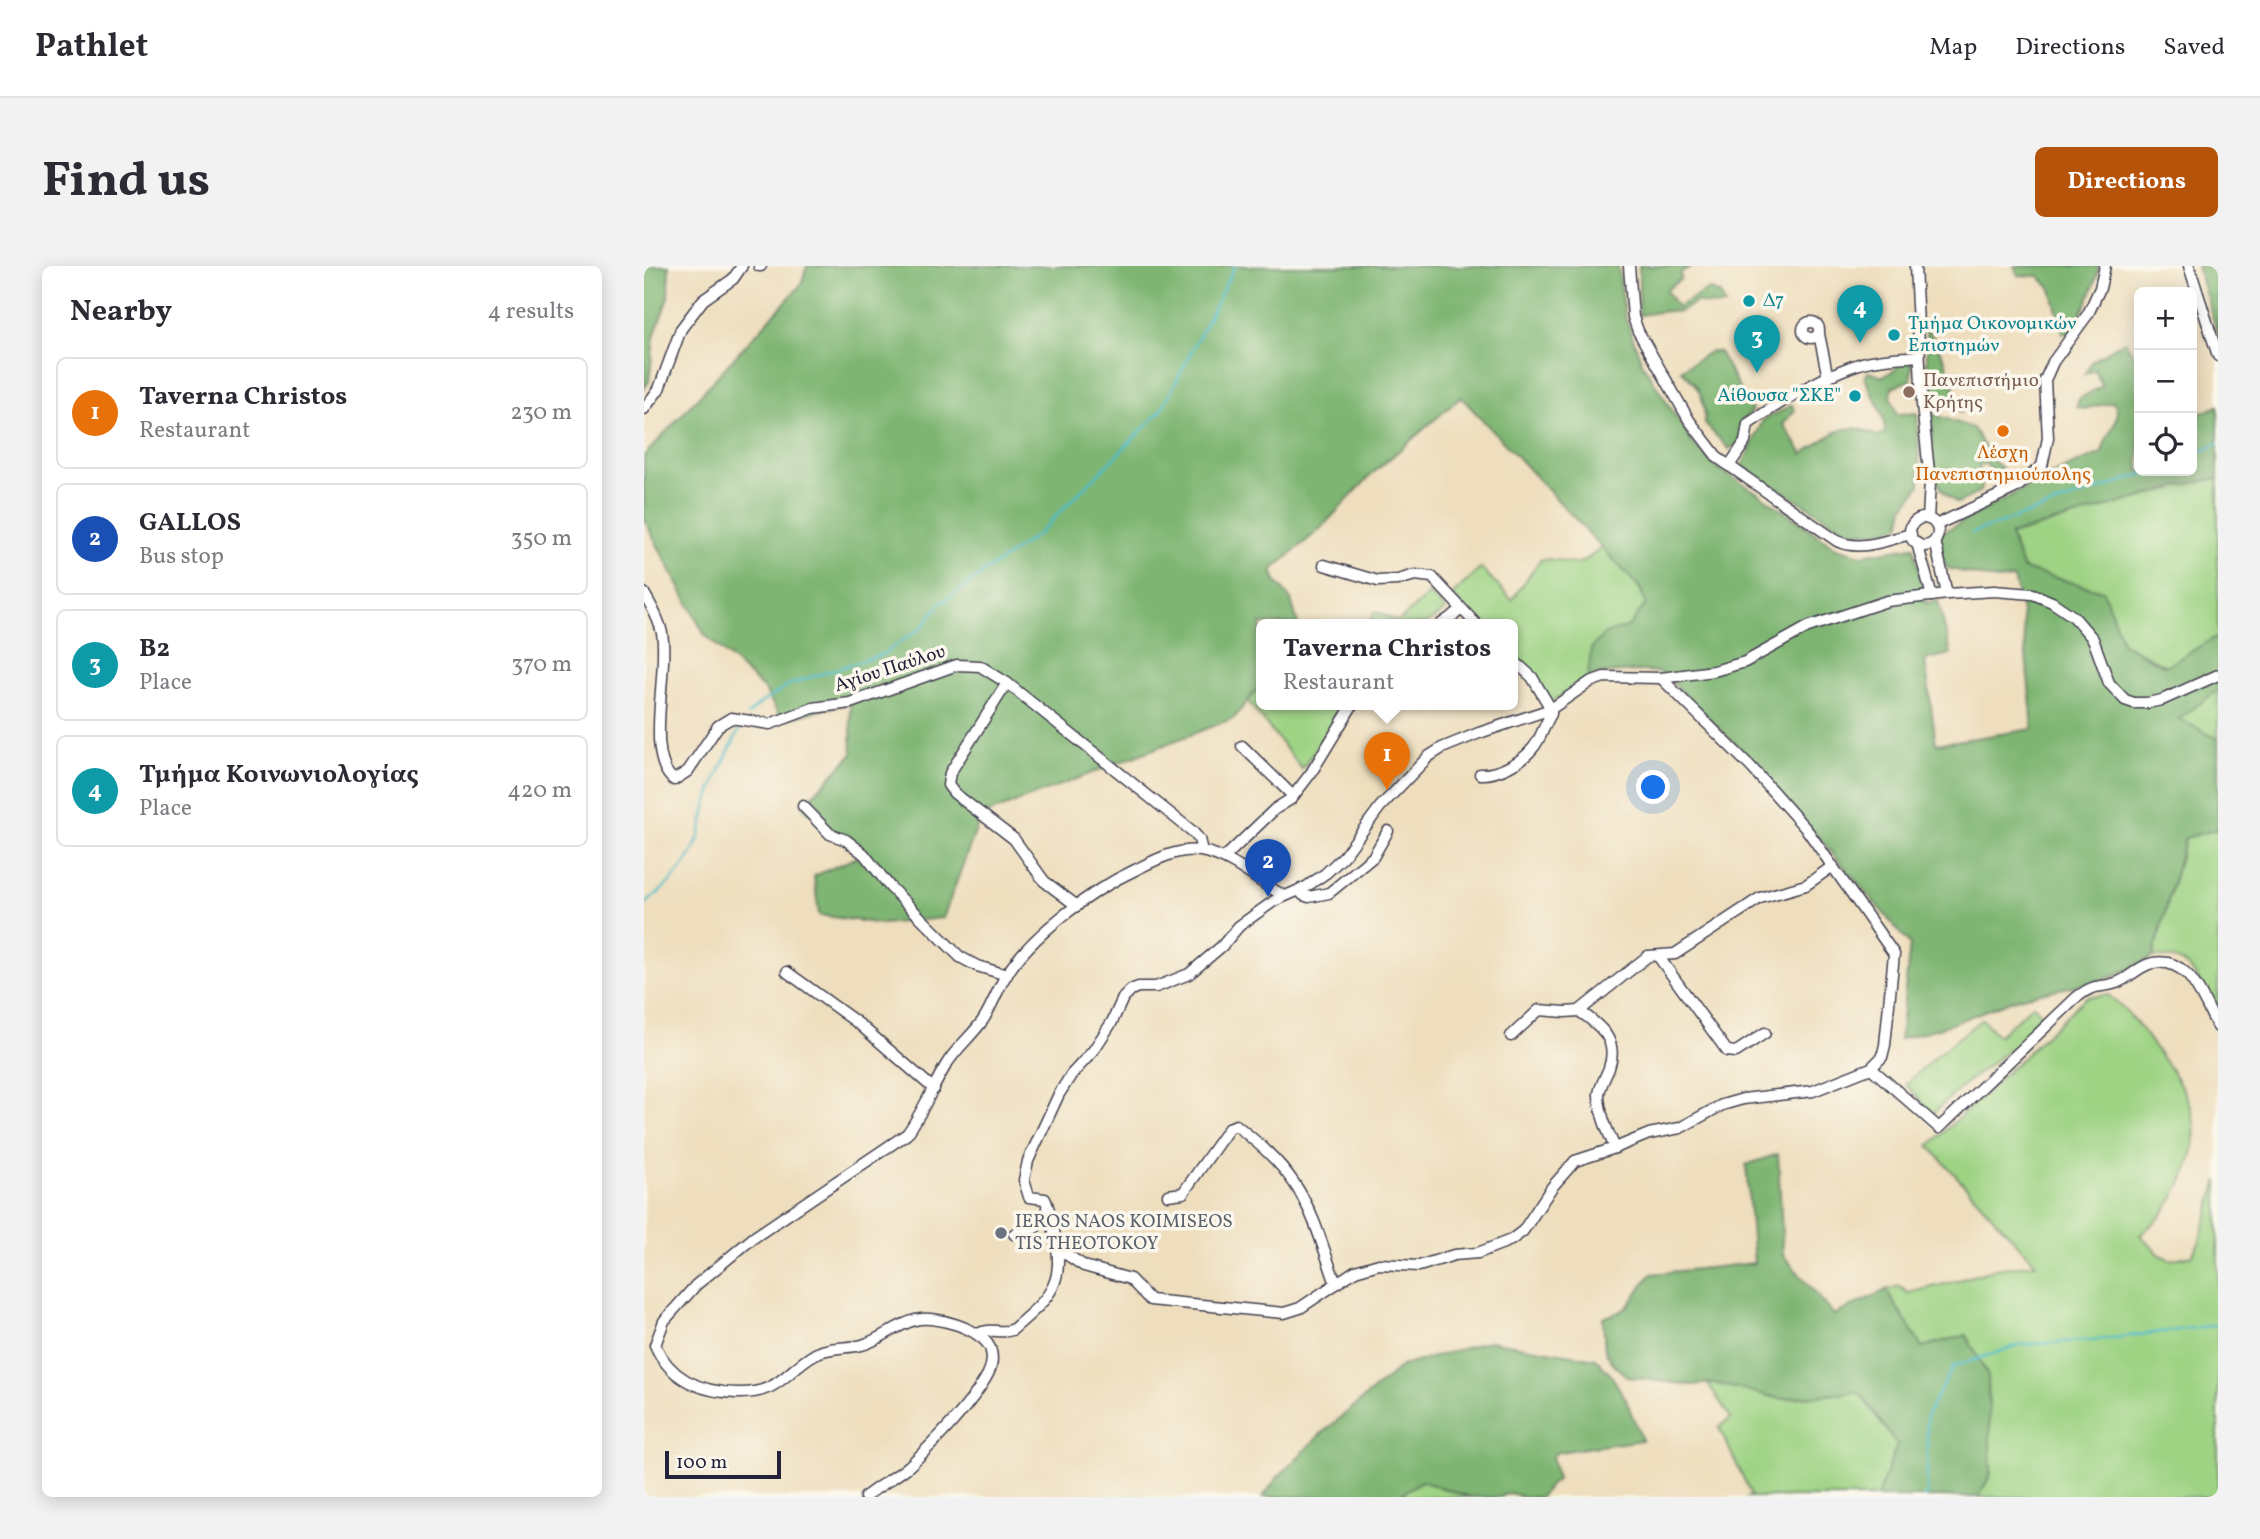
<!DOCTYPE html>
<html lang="en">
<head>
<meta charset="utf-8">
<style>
	:root { --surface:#fff; --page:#f2f2f3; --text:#2b2b33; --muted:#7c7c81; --line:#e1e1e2; --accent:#b45309 }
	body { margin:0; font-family:Vollkorn,serif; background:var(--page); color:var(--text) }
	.controls { position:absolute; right:21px; top:21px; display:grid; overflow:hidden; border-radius:10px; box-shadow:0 4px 18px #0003 }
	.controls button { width:63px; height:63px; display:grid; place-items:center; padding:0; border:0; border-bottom:2px solid var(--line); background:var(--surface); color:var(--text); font:35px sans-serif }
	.scale { position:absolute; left:21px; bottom:18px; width:116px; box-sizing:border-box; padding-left:7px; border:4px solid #22223b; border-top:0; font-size:19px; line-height:24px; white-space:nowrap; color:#22223b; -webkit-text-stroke:5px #fbf7ec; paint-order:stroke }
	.you { position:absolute; left:1010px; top:522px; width:24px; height:24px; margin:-18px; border:5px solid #fff; border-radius:50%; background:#1a73e8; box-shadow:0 0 0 10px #1a73e833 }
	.badge { display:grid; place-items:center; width:46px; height:46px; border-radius:50%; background:var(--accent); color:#fff; font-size:23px; font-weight:700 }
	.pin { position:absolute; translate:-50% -58px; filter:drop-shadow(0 2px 4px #0008) }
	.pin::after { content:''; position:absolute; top:37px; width:24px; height:21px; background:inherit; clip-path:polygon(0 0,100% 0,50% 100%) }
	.popup { position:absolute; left:612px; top:353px; width:262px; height:91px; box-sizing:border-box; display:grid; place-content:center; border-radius:10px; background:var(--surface); filter:drop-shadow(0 2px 5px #0005); font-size:23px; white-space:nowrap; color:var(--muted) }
	.popup b { font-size:26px; color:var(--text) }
	.popup::after { content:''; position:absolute; left:50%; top:100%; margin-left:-14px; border:14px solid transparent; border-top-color:var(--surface) }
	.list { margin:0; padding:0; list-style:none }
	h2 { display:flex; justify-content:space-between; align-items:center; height:91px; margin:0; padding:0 28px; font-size:30px }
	h2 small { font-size:23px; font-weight:400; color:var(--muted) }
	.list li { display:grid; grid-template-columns:46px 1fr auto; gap:21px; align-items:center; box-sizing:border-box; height:112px; margin:0 14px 14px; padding:0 14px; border:2px solid var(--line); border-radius:10px }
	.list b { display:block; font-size:26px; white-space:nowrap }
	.list p { margin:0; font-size:23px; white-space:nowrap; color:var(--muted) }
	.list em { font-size:23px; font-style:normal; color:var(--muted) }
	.icon { flex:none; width:38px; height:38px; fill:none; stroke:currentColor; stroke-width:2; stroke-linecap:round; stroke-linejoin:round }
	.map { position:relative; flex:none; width:1574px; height:1231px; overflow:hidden; border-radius:10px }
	header { display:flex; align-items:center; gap:42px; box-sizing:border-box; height:98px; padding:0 35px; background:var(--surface); border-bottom:2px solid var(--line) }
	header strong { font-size:33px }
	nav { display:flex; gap:38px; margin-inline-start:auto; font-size:24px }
	.intro { display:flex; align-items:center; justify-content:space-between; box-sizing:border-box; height:168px; padding:0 42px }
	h1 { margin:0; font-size:49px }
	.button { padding:18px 32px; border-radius:10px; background:var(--accent); color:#fff; font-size:24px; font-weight:700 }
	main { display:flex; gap:42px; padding:0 42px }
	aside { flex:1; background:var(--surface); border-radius:10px; box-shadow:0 4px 18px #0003 }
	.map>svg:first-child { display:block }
	.green { fill:#9ed384; stroke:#607a60; stroke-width:2 }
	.forest { fill:#7eb572; stroke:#506c56; stroke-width:2 }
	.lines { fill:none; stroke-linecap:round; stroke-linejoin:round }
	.stream { stroke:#4ebbc7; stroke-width:2.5 }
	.minor-casing { stroke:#413e4e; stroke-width:13 }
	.minor { stroke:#fff; stroke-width:10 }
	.culture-dot { fill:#0f9aa8; stroke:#fbf7ec; stroke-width:2.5 }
	.education-dot { fill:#8d6e63; stroke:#fbf7ec; stroke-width:2.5 }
	.food-dot { fill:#e8710a; stroke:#fbf7ec; stroke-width:2.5 }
	.worship-dot { fill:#6b7280; stroke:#fbf7ec; stroke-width:2.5 }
	.labels { text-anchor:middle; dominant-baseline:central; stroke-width:7; stroke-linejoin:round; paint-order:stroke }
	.culture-label { font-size:19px; fill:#0d838f; stroke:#fbf7ec; text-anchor:start }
	.education-label { font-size:19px; fill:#785e54; stroke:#fbf7ec; text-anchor:start }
	.food-label { font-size:19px; fill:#c56008; stroke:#fbf7ec }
	.street-label { font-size:19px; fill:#22223b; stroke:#fbf7ec }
	.worship-label { font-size:19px; fill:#5b616d; stroke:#fbf7ec; text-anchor:start }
</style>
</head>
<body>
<header>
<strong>Pathlet</strong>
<nav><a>Map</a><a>Directions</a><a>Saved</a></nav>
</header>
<div class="intro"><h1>Find us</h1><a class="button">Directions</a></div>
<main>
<aside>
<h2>Nearby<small>4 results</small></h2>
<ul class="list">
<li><span class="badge" style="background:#e8710a">1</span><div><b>Taverna Christos</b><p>Restaurant</p></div><em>230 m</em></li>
<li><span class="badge" style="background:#1a4fb4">2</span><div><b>GALLOS</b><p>Bus stop</p></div><em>350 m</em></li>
<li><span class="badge" style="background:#0f9aa8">3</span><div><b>Β2</b><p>Place</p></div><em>370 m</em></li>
<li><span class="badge" style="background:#0f9aa8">4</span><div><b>Τμήμα Κοινωνιολογίας</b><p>Place</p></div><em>420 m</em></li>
</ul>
</aside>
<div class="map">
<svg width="1574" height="1231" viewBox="0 0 1574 1231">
	<rect width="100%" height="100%" fill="#fbf7ec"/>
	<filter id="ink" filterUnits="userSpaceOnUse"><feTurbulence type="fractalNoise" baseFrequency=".0143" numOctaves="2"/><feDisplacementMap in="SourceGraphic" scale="14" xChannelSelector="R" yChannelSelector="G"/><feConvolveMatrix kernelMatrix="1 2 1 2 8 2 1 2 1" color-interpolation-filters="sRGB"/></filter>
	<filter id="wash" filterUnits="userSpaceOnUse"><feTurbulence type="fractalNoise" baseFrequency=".00686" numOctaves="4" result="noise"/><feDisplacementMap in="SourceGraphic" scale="28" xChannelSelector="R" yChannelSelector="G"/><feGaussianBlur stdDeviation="1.57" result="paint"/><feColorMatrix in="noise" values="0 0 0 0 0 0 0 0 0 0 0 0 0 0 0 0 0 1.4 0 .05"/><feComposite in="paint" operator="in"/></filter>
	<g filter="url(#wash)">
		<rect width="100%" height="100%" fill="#eedebd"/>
		<g class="green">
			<polygon points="1574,212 1574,370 1522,400 1479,378 1459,325 1379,303 1366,269 1536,220"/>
			<path d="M958 281 996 322 1002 338 985 360 975 364 948 383 944 412 906 437 869 390V358H835L808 329 837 302 868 334 896 294C929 289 925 312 958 281Z"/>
			<polygon points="785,328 802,344 782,358 725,358 731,345 754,356"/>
			<polygon points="617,418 617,438 703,438 658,503 604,435"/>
			<polygon points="1574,424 1574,473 1535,453 1571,425"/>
			<path d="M1574 563V752C1555 721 1553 688 1509 691L1541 572Z"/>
			<path d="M1464 729C1485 744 1498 765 1514 786 1543 825 1562 855 1543 904 1536 921 1527 938 1516 951 1510 958 1502 963 1496 969L1515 988 1526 994 1548 989 1555 977 1574 914V1231H1335L1347 1207 1278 1081 1242 1024 1255 1020 1264 1027 1309 1016 1351 1003 1392 998 1285 880 1442 731Z"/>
			<polygon points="1389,739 1402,755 1369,785 1366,783 1321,818 1288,848 1262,818 1292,790 1338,753 1354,770"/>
			<polygon points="1070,1117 1138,1133 1215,1126 1253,1179 1233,1231 1103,1231 1107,1228 1075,1161 1087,1152 1064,1118"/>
			<polygon points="777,1215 827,1231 758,1231 758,1228"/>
		</g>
		<g class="forest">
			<polygon points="0,0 25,0 24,31 10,71 5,116 0,122"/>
			<path d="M163 0H974L981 50 998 97 1049 178 1076 204 1114 227 1192 282 1217 289 1270 281 1282 337 1294 335 1307 388 1281 394 1292 478 1389 463 1378 346 1370 312 1353 314 1303 302 1293 276 1297 267 1408 208 1458 187C1460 168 1482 152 1469 136L1440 143 1433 141 1435 133 1458 120 1451 104 1441 108 1448 95 1481 75 1495 98V205H1548V151L1574 140V212L1536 220 1366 269 1379 303 1459 325 1479 378 1521 400 1574 370V424L1535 453 1574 473V563L1541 572 1509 691 1466 712 1374 732 1304 759 1256 773 1266 678 1112 498 1030 418C1027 415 1021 409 1017 407 1005 403 956 406 944 412L947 383 960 368 985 360 1002 338 996 322 817 131 729 207 676 263 628 304 632 315 647 334 654 358H617V418L590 452 337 550 299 652 238 658 175 649 170 610 220 588 186 568 159 540 208 488 206 437 138 454 120 423 60 368 0 253V190L157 19Z"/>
			<polygon points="995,0 1048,0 1037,6 1037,13 1022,24 1033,41 1065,23 1076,28 1081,39 1074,40 1052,36 1035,46 1022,45 995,49"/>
			<path d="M1370 0H1455C1450 25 1439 47 1424 68L1419 67 1407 23 1395 10H1375Z"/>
			<polygon points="1553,0 1574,0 1574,69"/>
			<polygon points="1282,65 1286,66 1301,94 1318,146 1285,134"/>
			<path d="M1067 85 1075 86 1108 145 1098 155 1095 177 1085 183 1061 158C1061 132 1056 121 1037 104Z"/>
			<path d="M1260 95H1268L1267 114 1248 121 1247 132 1253 148 1273 147 1276 219 1260 241 1256 260C1234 266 1220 270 1199 262L1098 200 1119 154 1148 139 1151 144 1139 158 1159 188C1186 170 1202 151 1233 170L1241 167C1242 145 1227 131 1221 111L1224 106 1231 107 1237 111 1249 105Z"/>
			<path d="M1288 148 1329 162 1349 195 1359 203 1357 208 1347 204 1341 197 1335 200 1338 222 1334 227 1314 237C1282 222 1289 179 1288 148Z"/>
			<path d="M1134 888 1139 989 1190 1049 1242 1024 1278 1081 1322 1069 1344 1110 1347 1207 1335 1231H1233L1253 1179 1215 1126 1138 1133 1070 1117 1047 1119 984 1111 971 1100 961 1085 959 1051C993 1045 986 1029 1008 1008L1110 997 1102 899Z"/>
			<polygon points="845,1075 952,1093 967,1109 982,1134 998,1174 914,1186 908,1190 913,1214 904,1221 896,1231 879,1231 866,1227 856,1231 827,1231 777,1215 758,1228 758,1231 619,1231 634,1211 676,1169 758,1100"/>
		</g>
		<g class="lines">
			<g class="stream">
				<polyline points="1548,189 1574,178"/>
				<polyline points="1328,267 1508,205"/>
				<polyline points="104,449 117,437 146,418 239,388 277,362 297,337 393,269 517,145 591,0"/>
				<path d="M0 639C18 625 36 608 48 587 58 571 58 553 64 535 72 509 85 485 97 460"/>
				<polyline points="1280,1231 1283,1227 1283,1149 1309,1101 1375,1079 1461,1073 1574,1059"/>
			</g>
		</g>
	</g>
	<g filter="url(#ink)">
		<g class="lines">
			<g class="minor-casing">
				<g id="minor">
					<polyline points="115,0 117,0"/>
					<path d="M985 0 989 51 994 65 1045 154 1074 192 1193 275C1217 286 1242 274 1267 268"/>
					<polyline points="1271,0 1278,138 1286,216 1284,253"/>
					<polyline points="1545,0 1574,90"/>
					<circle cx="1167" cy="64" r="8"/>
					<polyline points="1175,68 1184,112"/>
					<polyline points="0,143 15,123 37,63 59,34 89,13 98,0"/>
					<path d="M1085 200 1101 176 1104 158C1135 137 1180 109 1215 98 1234 92 1256 92 1275 90"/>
					<circle cx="1280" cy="266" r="14"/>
					<polyline points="1292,259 1373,221 1398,200 1404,172 1401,114 1409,96 1444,48 1456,22 1461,0"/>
					<polyline points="1291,275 1303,328"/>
					<polyline points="1273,277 1288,330"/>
					<polyline points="680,299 734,315 754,314 771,309 788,311 832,358"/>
					<path d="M0 327C7 340 15 352 18 367 25 406 0 492 30 514L44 505 74 460 87 452 126 458 169 442 206 437 313 399 336 400 363 417 306 507 304 519 310 527 370 573 400 615 433 640"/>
					<polyline points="797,358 817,344"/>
					<polyline points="363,417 548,565 555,573 558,585"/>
					<polyline points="598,480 649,530"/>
					<path d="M836 508C854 509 878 496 889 482 897 473 900 459 907 448V443L888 411 869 394"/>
					<polyline points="159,540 186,568 202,574 220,588 246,621 316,691 333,700 363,709"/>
					<polyline points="580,592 631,543 647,533 667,507 709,438"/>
					<polyline points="655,624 659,629 665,631 685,627 729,591 744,565"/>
					<polyline points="1014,690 1083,785 1092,786 1121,767"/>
					<polyline points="143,706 215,758 290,823"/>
					<path d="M935 745C956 759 975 774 965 802 962 810 956 820 955 828 955 847 964 866 971 882L1005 868 1036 862 1078 839 1099 833 1169 825 1227 802 1238 791 1241 779 1250 688 1163 564 1107 501 1017 412"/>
					<polyline points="867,770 895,744 921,746 935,745 1004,690 1031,688 1116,632 1162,619 1189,600"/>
					<path d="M1227 802 1295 862 1433 731C1453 716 1454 723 1472 717 1484 713 1493 702 1505 698 1546 687 1558 734 1574 761"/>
					<path d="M524 929 539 927 585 862 592 859C613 876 635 894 650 917 670 946 680 985 692 1018"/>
					<polyline points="370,968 391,962 403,950 403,942"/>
					<polyline points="414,986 422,988 440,1000 486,1013 506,1034 640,1047 656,1042 711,1005 735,998 775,1000 810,989 834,987 867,974 879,965 908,921 931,895 971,882"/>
					<path d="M334 1068C345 1061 357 1068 368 1064 407 1030 422 1019 410 965 407 955 406 943 401 933L385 931 380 914 384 895 415 828 427 809 449 785 468 756 479 732 487 724 494 721H512L545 708 578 680 595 660 630 635 662 621 682 607 700 590 736 541 784 491 798 482 835 467 907 443 946 416 960 411 1017 412 1070 405 1101 396 1164 361 1243 335 1303 328 1350 325 1389 328 1408 336 1430 351 1449 373 1465 417 1481 434 1490 437H1503L1518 434 1574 409"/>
					<path d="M221 1231C235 1219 251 1212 265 1200 290 1177 328 1138 344 1108 348 1100 349 1090 346 1082 338 1063 290 1048 271 1054 252 1059 236 1074 218 1079 202 1083 186 1080 171 1088 140 1106 136 1128 93 1127 57 1126 26 1113 11 1079L20 1055 52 1019 109 972 263 868C279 846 288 822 302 799 312 782 328 770 339 754 348 740 353 725 361 711 386 670 448 624 491 604 511 594 533 582 557 585 587 590 613 615 640 630"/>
				</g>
			</g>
			<use href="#minor" class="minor"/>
		</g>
	</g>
	<g class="culture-dot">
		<circle cx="1105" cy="35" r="7"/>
		<circle cx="1250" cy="69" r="7"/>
		<circle cx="1211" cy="130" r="7"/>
	</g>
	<circle class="education-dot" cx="1265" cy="126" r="7"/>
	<circle class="food-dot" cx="1359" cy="165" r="7"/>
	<circle class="worship-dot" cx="357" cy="967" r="7"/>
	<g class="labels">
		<g class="culture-label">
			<text x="1119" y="35">Δ7</text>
			<text x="1264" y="58">Τμήμα Οικονομικών<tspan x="1264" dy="22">Επιστημών</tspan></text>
			<text x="1197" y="130" text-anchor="end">Αίθουσα "ΣΚΕ"</text>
		</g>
		<g class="education-label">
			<text x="1279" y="115">Πανεπιστήμιο<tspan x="1279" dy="22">Κρήτης</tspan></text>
		</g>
		<g class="food-label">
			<text x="1359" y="187">Λέσχη<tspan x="1359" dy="22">Πανεπιστημιούπολης</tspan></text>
		</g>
		<g class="street-label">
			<text transform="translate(246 403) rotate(-18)">Αγίου Παύλου</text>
		</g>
		<g class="worship-label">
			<text x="371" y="956">IEROS NAOS KOIMISEOS<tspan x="371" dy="22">TIS THEOTOKOY</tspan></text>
		</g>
	</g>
</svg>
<div class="controls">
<button>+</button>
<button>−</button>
<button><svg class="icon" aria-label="locate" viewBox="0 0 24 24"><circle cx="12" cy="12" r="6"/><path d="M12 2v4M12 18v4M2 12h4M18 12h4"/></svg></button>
</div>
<div class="scale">100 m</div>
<div class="you"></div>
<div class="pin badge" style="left:743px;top:524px;background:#e8710a">1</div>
<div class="popup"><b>Taverna Christos</b>Restaurant</div>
<div class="pin badge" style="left:624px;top:631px;background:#1a4fb4">2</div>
<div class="pin badge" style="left:1113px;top:107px;background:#0f9aa8">3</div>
<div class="pin badge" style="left:1216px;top:77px;background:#0f9aa8">4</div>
</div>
</main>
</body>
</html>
